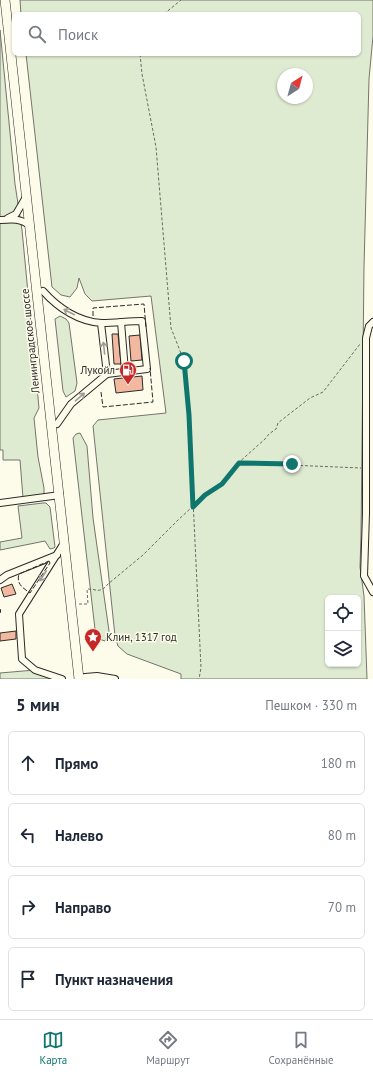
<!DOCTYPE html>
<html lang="ru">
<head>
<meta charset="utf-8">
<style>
	:root { --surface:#fff; --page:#f6f6f7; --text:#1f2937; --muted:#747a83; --line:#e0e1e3; --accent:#0f766e }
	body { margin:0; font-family:"PT Sans",sans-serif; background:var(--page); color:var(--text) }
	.controls { position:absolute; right:12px; bottom:12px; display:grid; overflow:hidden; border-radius:6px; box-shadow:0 1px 3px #0004 }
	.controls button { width:36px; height:36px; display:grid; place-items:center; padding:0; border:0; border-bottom:1px solid var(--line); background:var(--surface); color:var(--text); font:20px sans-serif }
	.compass { position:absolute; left:277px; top:68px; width:36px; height:36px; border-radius:50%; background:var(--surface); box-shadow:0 1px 3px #0004; rotate:36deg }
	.stop { position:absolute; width:12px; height:12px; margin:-9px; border:3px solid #0f766e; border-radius:50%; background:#fff }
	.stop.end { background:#0f766e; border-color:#fff; box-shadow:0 1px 4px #0008 }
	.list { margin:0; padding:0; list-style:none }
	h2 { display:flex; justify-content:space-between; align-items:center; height:52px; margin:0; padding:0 16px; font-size:17px }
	h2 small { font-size:13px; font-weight:400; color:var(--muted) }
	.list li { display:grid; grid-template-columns:26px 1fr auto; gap:12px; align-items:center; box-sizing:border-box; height:64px; margin:0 8px 8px; padding:0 8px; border:1px solid var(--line); border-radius:6px }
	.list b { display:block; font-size:15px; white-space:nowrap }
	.list em { font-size:13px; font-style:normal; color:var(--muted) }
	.icon { flex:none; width:22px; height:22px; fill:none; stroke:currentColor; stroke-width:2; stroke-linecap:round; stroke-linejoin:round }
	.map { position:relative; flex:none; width:373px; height:679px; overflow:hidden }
	.search { position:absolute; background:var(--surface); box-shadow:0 1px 3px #0004; left:12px; right:12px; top:12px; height:44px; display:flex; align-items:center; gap:10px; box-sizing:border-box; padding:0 14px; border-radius:6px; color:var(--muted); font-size:15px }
	.sheet { height:340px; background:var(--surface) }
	nav { display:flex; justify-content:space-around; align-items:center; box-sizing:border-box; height:56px; border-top:1px solid var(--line); background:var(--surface); font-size:11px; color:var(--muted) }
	nav a { display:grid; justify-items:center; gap:2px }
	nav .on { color:var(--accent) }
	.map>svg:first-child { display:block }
	.green { fill:#deebd1; stroke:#74746e; fill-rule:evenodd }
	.building { fill:#f2b8a0; stroke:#2b2b2b }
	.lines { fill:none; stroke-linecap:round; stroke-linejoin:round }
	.minor-casing { stroke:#2b2b2b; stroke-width:8 }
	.highway-casing { stroke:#2b2b2b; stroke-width:10 }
	.path { stroke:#6a6964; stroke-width:1; stroke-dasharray:3 2; stroke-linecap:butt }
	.minor { stroke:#fdfbea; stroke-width:6 }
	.highway { stroke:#fdfbea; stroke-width:9 }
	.fence { stroke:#2b2b2b; stroke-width:1; stroke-dasharray:5 2; stroke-linecap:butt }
	.wall { stroke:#2b2b2b; stroke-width:2 }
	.oneway { stroke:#9e9d94 }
	.route { stroke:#0f766e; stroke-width:5 }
	.labels { text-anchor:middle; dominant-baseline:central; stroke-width:3; stroke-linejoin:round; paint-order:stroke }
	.street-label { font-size:11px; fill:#2b2b2b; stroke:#fdfbea }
	.poi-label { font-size:11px; fill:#2b2b2b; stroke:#fdfbea; text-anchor:end }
</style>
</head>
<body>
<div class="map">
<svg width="373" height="679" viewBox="0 0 373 679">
	<rect width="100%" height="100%" fill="#fdfbea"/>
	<g class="green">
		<path d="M20 0H373V36L369 79 364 267 361 535 360 567 364 596 367 679H181V674L127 654 118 646 115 636 93 426 98 420 166 413 151 296 92 301 85 294 79 278 77 288 70 297 61 295 52 287 26 54H359V14H21ZM283 74H307V98H283ZM328 598H358V664H328Z"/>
		<polygon points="0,30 15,184 22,230 39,408 34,418 38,457 44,488 44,493 41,496 23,498 20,460 3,460 3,450 0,450"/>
		<polygon points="60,316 66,319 69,323 77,383 75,391 66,397 63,391 55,319"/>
		<polygon points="80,433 87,446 93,518 109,631 105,641 96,638 73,438 76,434"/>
		<polygon points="43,503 46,503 50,507 55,547 54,548 50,549 45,541 0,550 0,542 22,538 18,506"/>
		<polygon points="35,670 50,679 0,679 0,673"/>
	</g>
	<g class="building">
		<polygon points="112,334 118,334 121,364 114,364"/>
		<polygon points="140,335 142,360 131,361 129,336"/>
		<polygon points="142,376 143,390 116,393 114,379"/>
		<polygon points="12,584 16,594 4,597 1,588"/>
		<polygon points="16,631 16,639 0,641 0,633"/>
	</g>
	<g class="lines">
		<g class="minor-casing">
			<g id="minor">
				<polyline points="8,218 16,214 26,197"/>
				<path d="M0 220C12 219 21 218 30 226"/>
				<path d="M43 291C58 308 79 322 102 323 115 323 129 321 142 321L147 369 107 374 71 404 57 424"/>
				<polyline points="121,322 125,371"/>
				<polyline points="373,322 369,326 366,338 366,513 364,576 373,592"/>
				<polyline points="101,323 107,374"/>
				<polyline points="0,503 60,495"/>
				<polyline points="0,580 7,575 57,555"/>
				<polyline points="85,677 97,676 115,679"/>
				<polyline points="62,679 35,670 22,659 19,614 64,543"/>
			</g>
		</g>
		<g class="highway-casing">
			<polyline id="highway" points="5,0 79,679"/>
		</g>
		<g class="path">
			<polyline points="164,14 181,0"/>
			<polyline points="140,54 142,74 156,147 171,328 184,361 189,415 201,668 199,679"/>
			<polyline points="240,463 361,468"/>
			<path d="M79 604H88L87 589C97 589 100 594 108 584L143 555 177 521 205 495 221 484 236 465 265 439 269 434 276 429 278 423 283 419 310 398 323 392 360 344"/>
		</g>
		<use href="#minor" class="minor"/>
		<use href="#highway" class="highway"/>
		<g class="fence">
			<polyline points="93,316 93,308 144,304 146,328"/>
			<polyline points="101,392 103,407 153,402 150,368"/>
			<path d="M49 561 50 563 30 593C23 588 16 584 19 574Z"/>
		</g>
		<polyline class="wall" points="0,610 0,612"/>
	</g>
	<defs><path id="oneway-shaft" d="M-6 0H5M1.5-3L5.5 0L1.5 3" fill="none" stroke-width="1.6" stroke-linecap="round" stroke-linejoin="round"/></defs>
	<g class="oneway">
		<use href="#oneway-shaft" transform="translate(69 312) rotate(-153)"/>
		<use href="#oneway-shaft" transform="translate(104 348) rotate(-96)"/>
		<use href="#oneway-shaft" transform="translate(80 397) rotate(-41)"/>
		<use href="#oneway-shaft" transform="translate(43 576) rotate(123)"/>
	</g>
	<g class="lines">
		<polyline class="route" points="184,361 189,415 193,507 205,495 222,484 239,463 292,464"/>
	</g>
	<defs>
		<g id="fuel-pin" transform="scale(0.9)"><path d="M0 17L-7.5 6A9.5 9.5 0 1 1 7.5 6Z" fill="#c62828" stroke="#fdfbea"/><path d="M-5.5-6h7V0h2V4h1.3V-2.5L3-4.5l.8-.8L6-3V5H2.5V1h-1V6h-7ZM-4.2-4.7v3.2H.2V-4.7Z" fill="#fff"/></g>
		<g id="sight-pin" transform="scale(0.9)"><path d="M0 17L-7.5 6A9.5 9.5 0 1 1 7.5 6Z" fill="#c62828" stroke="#fdfbea"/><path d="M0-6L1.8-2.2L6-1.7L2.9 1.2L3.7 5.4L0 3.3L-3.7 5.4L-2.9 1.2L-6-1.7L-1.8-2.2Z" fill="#fff"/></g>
	</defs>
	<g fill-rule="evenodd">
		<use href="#fuel-pin" x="128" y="370"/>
		<use href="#sight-pin" x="93" y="637"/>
	</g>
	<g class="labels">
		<g class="street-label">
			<text transform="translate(30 341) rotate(-96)">Ленинградское шоссе</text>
		</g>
		<g class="poi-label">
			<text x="115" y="370">Лукойл</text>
			<text x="106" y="637" text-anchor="start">Клин, 1317 год</text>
		</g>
	</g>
</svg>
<div class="controls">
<button><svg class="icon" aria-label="locate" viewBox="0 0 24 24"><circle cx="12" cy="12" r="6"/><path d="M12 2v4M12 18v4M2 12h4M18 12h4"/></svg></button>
<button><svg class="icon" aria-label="layers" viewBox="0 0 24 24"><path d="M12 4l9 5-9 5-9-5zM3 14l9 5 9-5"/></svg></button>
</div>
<svg class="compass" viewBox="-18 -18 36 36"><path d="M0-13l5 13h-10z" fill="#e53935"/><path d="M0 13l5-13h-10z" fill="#747a83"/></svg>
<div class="stop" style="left:184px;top:361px"></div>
<div class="stop end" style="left:292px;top:464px"></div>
<div class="search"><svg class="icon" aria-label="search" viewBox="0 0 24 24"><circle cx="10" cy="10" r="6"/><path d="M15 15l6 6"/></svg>Поиск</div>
</div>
<section class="sheet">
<h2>5 мин<small>Пешком · 330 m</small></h2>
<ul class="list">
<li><svg class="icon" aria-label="ahead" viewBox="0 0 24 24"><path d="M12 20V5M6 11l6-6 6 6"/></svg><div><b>Прямо</b></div><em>180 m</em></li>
<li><svg class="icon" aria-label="left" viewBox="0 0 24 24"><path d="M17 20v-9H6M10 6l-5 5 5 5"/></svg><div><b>Налево</b></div><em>80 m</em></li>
<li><svg class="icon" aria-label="right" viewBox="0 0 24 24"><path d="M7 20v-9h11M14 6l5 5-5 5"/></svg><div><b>Направо</b></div><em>70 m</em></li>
<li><svg class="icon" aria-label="arrive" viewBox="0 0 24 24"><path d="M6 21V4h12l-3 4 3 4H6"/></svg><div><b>Пункт назначения</b></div></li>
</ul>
</section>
<nav>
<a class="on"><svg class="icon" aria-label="map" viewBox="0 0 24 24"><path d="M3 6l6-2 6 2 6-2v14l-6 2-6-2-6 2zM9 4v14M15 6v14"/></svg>Карта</a>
<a><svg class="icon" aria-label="directions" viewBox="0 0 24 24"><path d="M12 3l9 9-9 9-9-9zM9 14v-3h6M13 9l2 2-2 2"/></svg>Маршрут</a>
<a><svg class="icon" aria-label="saved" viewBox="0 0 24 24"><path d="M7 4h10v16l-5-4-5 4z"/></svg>Сохранённые</a>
</nav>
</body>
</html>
